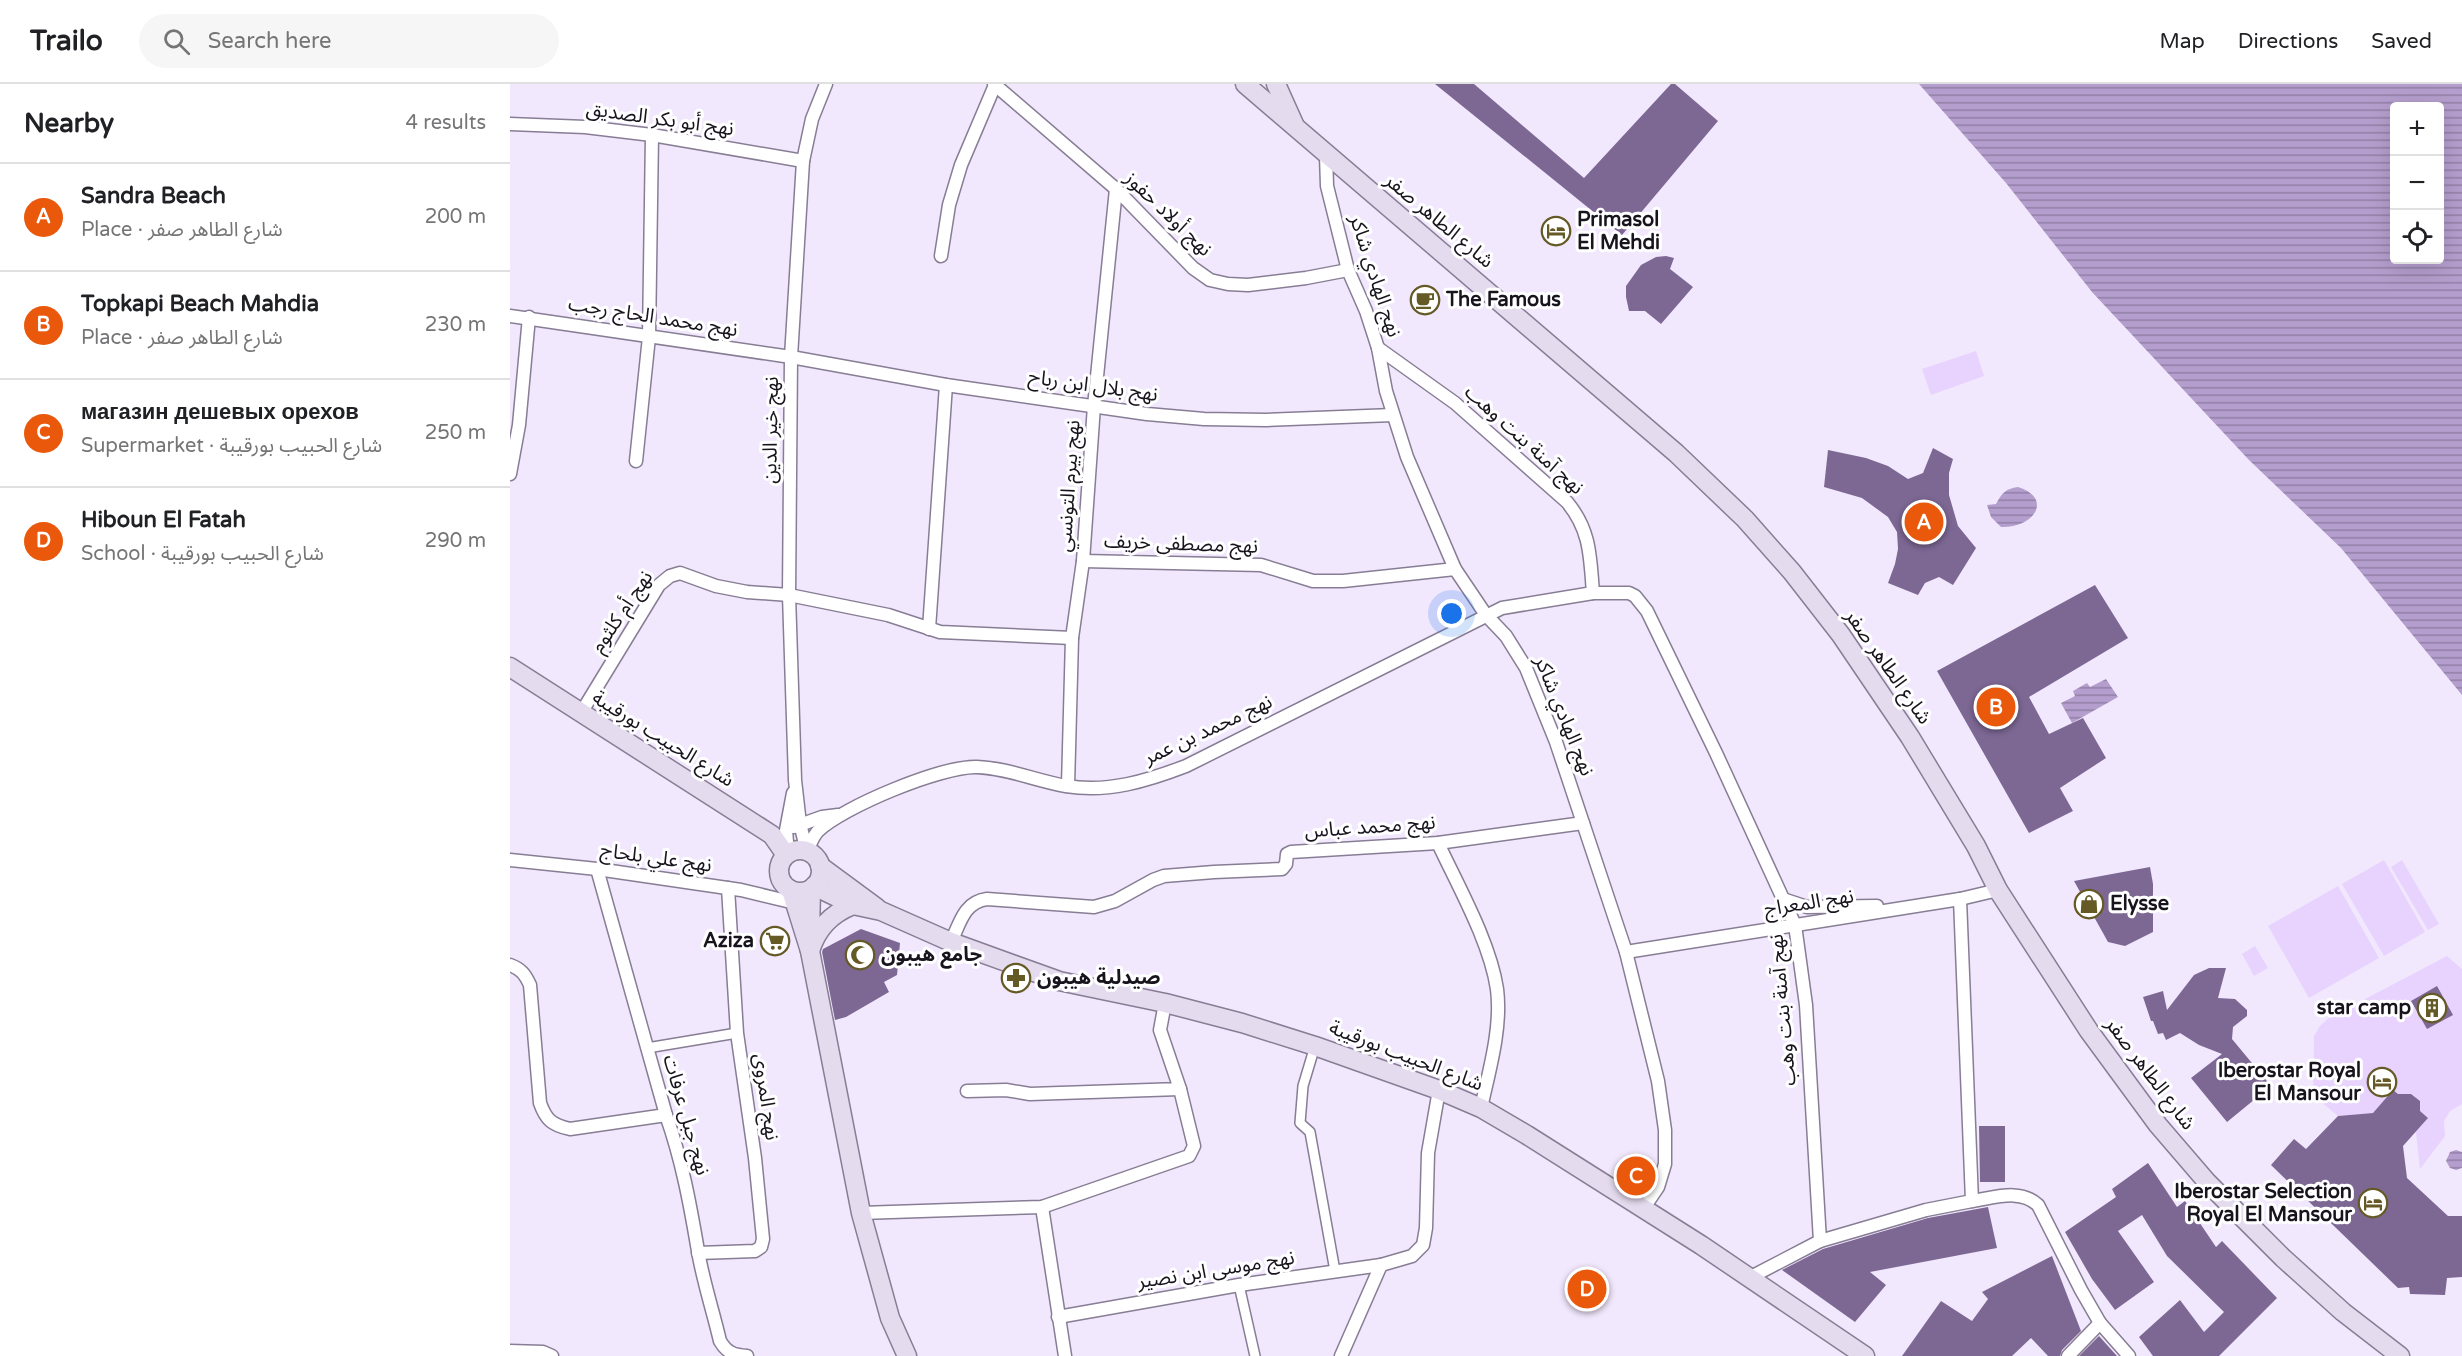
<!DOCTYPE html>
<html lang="en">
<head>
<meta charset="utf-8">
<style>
	:root { --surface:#fff; --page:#f6f6f6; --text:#202124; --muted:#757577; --line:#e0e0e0; --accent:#ea580c }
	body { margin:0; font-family:"Varela Round","Noto Sans Arabic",sans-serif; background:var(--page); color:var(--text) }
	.controls { position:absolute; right:18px; top:18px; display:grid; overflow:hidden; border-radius:6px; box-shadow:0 6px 24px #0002 }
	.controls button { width:54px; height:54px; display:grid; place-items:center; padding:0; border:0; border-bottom:2px solid var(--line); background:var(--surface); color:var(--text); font:30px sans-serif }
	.you { position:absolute; left:942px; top:530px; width:21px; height:21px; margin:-15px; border:4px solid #fff; border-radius:50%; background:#1a73e8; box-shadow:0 0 0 9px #1a73e833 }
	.badge { display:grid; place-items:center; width:39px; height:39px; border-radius:50%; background:var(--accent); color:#fff; font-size:20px; font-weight:700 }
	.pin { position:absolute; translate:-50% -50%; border:3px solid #fff; box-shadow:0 2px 6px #0006 }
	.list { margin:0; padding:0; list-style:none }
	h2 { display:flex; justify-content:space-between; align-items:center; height:78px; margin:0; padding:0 24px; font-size:26px }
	h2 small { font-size:20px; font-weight:400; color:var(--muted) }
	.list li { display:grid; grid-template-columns:39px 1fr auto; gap:18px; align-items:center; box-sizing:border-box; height:108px; padding:0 24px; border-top:2px solid var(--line) }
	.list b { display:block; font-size:22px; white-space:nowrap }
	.list p { margin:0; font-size:20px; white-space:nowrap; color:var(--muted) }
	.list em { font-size:20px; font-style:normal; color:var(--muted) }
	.icon { flex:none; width:33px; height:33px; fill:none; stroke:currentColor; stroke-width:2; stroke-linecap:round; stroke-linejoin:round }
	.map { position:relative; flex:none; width:1952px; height:1272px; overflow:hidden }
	header { display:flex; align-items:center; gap:36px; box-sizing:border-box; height:84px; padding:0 30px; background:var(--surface); border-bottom:2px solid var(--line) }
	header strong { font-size:28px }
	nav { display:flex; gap:33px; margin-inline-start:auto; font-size:21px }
	.search { width:420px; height:54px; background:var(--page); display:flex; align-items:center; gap:15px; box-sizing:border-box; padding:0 21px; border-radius:33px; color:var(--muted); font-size:22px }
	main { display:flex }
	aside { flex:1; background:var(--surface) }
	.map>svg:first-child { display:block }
	.grass { fill:#e7d3fe }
	.water { fill:url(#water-rules); fill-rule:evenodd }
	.building { fill:#7d6894 }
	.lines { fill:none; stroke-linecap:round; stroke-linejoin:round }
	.pedestrian-casing { stroke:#877d94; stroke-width:12 }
	.minor-casing { stroke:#877d94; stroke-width:15 }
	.secondary-casing { stroke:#877d94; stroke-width:21 }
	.pedestrian { stroke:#fff; stroke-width:9 }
	.minor { stroke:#fff; stroke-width:12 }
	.secondary { stroke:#e5dbef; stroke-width:18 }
	.labels { text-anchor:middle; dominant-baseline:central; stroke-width:6; stroke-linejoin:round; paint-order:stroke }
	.street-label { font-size:20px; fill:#18141d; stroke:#fff }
	.poi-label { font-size:20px; font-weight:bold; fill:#18141d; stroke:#fff; text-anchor:start }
</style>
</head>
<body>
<header>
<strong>Trailo</strong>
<div class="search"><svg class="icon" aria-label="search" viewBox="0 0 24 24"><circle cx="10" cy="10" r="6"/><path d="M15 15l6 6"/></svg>Search here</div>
<nav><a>Map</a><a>Directions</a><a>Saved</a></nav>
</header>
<main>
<aside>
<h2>Nearby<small>4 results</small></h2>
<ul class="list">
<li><span class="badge">A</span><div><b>Sandra Beach</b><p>Place · شارع الطاهر صفر</p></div><em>200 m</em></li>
<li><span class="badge">B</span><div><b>Topkapi Beach Mahdia</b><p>Place · شارع الطاهر صفر</p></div><em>230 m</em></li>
<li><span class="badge">C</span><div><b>магазин дешевых орехов</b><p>Supermarket · شارع الحبيب بورقيبة</p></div><em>250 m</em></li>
<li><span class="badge">D</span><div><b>Hiboun El Fatah</b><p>School · شارع الحبيب بورقيبة</p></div><em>290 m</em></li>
</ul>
</aside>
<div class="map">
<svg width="1952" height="1272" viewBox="0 0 1952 1272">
	<defs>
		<pattern id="water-rules" width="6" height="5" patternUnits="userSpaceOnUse" patternTransform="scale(1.5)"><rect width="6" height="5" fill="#b49ecd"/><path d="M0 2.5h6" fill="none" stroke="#9180a6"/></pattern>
	</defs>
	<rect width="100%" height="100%" fill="#f2e8fd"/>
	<g class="grass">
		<polygon points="1466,267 1474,292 1421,311 1412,285"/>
		<polygon points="1874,776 1915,848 1874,872 1832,800"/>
		<polygon points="1892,776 1929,840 1918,846 1881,783"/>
		<polygon points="1828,802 1869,874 1799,914 1758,842"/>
		<polygon points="1745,862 1758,884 1744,892 1732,870"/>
		<polygon points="1937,872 1952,885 1952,1020 1940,1027 1934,1037 1935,1052 1910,1085 1906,1048 1918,1034 1910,1027 1910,1017 1901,1010 1888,1010 1883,1007 1863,1029 1828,1032 1803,1011 1804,952 1810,942 1819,934"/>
	</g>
	<g class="water">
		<path d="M1409 0H1952V611L1831 464 1739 376 1582 208 1496 99ZM1884 22H1930V176H1884Z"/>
		<path d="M1508 403C1543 414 1525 444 1491 443L1481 433 1477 421 1486 420C1492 409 1495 405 1508 403Z"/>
		<polygon points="1596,595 1608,613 1562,639 1551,619 1565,612 1563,607 1577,599 1580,603"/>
		<polygon points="1946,1066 1952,1068 1952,1084 1946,1086 1940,1084 1936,1077 1940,1068"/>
	</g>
	<g class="building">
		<polygon points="925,0 964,0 1074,94 1161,0 1165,0 1208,37 1112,151"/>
		<polygon points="1156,172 1164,174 1160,185 1183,203 1151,240 1135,227 1119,227 1116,213 1116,202 1131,181 1146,173"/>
		<polygon points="1423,364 1443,375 1439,389 1439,411 1448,442 1466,464 1443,501 1429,493 1415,499 1408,511 1378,499 1385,480 1388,465 1387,448 1378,433 1352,414 1314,403 1318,366 1356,374 1378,382 1398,395 1413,389"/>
		<polygon points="1585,501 1618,554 1519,613 1539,650 1573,634 1596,674 1550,704 1563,727 1519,749 1427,587"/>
		<polygon points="1640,783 1643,800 1643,848 1615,862 1598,858 1564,797"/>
		<polygon points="351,845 390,859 387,891 374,898 379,908 336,933 325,936 312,868 313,865"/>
		<polygon points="1699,884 1716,884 1708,914 1725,915 1737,926 1737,932 1723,943 1722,955 1761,1002 1717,1038 1681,994 1712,970 1689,961 1670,949 1656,956 1653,949 1648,950 1643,937 1641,937 1633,913 1653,907 1657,926 1684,891"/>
		<polygon points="1927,902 1943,931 1917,945 1901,917"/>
		<polygon points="1883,1006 1888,1010 1901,1010 1910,1017 1910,1027 1918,1034 1893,1062 1897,1094 1938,1132 1952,1132 1952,1193 1937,1194 1935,1211 1900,1210 1899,1203 1888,1204 1761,1081 1784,1055 1796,1065 1828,1032 1863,1029"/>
		<polygon points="1469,1042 1495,1042 1495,1098 1470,1098"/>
		<polygon points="1638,1079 1667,1123 1675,1117 1706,1163 1712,1157 1767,1214 1709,1272 1643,1272 1629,1253 1670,1216 1694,1248 1714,1228 1657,1172 1632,1131 1608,1147 1644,1198 1605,1226 1582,1195 1555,1148 1606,1113 1602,1105"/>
		<polygon points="1478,1123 1487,1164 1360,1188 1376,1201 1345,1238 1272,1186 1313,1165 1418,1134"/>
		<polygon points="1542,1172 1571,1247 1552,1266 1550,1272 1538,1272 1521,1254 1502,1272 1392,1272 1431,1217 1462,1237 1478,1215 1472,1208"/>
		<polygon points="1589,1252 1607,1272 1569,1272"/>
	</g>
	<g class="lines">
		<g class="pedestrian-casing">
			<g id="pedestrian">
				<polyline points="805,962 793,1002 790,1039 800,1048 825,1187"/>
				<polyline points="137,964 227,949"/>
				<polyline points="729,1201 745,1272"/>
			</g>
		</g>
		<g class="minor-casing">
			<g id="minor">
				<polyline points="484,0 606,105 683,184 700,196 718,200 738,201 796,194 838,186"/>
				<polyline points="0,40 75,43 142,51 293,77"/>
				<polyline points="816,71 817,102 838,186 856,227 868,264 876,307 897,373 945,485 976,531 996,552 1016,584 1046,658 1116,868 1148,997 1155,1046 1155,1080 1148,1103 1133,1125"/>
				<polyline points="431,172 439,121 451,81 485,1"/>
				<polyline points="0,232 281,273 436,301 637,330 694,335 756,336 883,331"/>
				<path d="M868 264 945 319 1057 418C1081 447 1080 473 1083 509"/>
				<polyline points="126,377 139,253 142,51"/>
				<polyline points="0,390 9,341 19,233"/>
				<polyline points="573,477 751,481 803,497 833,497 945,485"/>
				<polyline points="419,545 436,301"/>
				<polyline points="71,629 149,501 160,492 170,489 206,502 237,508 279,511 378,531 430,548 562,554"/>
				<polyline points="558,702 562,554 573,477 584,322 606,105"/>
				<polyline points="284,743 312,733 328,731"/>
				<path d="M928 759C948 802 980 858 987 905 992 944 979 987 971 1024"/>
				<path d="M297 767C300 761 303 752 308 747 333 723 431 682 467 683 497 684 527 697 556 702 598 709 637 697 676 682L992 524 1083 509H1119L1125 512 1137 527 1206 669 1285 841 1296 921 1310 1157 1239 1194"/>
				<polyline points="297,767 290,740 285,696 279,511 281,273 293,77 302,35 316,0"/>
				<polyline points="278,770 276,746 283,709"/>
				<polyline points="0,776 87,785 231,806 285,819"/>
				<path d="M87 785 156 1031C172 1076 180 1120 188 1167 193 1197 203 1227 210 1257 217 1269 224 1271 237 1272"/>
				<polyline points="1273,815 1297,823 1367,822"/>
				<path d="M441 858C450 839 454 818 477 815L584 823 605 817 643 796 654 792 704 788 772 785 776 780 777 770 781 768 928 759 1073 739"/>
				<polyline points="1116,868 1450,815 1488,806"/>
				<path d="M0 881C11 885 15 890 20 901L30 1019C36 1036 42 1041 60 1045L156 1031"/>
				<polyline points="457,1007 496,1006 520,1010 670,1005 650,946 655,919"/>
				<path d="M1462 1117C1484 1114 1510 1104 1528 1121L1571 1206 1590 1239 1619 1272"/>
				<polyline points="532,1123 555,1272"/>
				<polyline points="351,1129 532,1123 679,1072 684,1062 670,1005"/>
				<polyline points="1310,1157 1416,1126 1462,1117 1450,815"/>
				<polyline points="188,1169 245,1167 251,1163 253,1155 245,1074 227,949 218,804"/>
				<polyline points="548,1233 729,1201 871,1181"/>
				<polyline points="0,1267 33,1268 42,1272"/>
				<polyline points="831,1272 871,1181 902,1172 913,1161 916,1144 918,1069 929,1006"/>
				<polyline points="1558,1272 1590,1239"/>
			</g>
		</g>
		<g class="secondary-casing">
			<g id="secondary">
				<polyline points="735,0 1166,369 1235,435 1282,488 1331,551 1400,653 1466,762 1488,806 1579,947 1648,1041 1697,1098 1773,1174 1833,1228 1890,1272"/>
				<polyline points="766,0 784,40"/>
				<polyline points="0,583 262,751 276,771"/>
				<circle cx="290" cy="787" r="21"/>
				<polyline points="310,782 367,824"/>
				<polyline points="304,802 343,821 371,827 441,858 549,897 655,919 732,939 805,962 929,1006 971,1024 1017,1051 1191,1161 1355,1272"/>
				<polyline points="281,806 300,867 351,1129 380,1234 397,1272"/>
				<polyline points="300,850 301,805"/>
				<path d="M300 867C307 844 321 830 343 821"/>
			</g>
		</g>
		<use href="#pedestrian" class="pedestrian"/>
		<use href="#minor" class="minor"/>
		<use href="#secondary" class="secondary"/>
	</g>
	<defs>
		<g id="hotel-ring" transform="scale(1.5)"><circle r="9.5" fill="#fff" stroke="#655925" stroke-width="1.5"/><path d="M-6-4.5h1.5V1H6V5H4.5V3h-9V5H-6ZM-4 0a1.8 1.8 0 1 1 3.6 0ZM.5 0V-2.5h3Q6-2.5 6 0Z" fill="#655925"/></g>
		<g id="cafe-ring" transform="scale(1.5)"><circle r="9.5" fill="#fff" stroke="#655925" stroke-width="1.5"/><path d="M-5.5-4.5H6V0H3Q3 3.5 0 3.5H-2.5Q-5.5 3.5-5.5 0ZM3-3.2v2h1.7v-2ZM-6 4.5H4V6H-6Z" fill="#655925"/></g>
		<g id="shop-ring" transform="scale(1.5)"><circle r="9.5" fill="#fff" stroke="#655925" stroke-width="1.5"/><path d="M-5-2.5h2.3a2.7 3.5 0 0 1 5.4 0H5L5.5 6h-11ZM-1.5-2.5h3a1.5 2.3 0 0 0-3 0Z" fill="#655925"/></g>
		<g id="supermarket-ring" transform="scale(1.5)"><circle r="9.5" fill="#fff" stroke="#655925" stroke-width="1.5"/><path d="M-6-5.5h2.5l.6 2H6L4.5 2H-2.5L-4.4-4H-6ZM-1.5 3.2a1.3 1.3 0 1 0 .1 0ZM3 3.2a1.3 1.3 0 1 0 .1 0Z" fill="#655925"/></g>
		<g id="mosque-ring" transform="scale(1.5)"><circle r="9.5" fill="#fff" stroke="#655925" stroke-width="1.5"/><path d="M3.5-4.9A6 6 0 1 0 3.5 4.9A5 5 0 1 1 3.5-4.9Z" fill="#655925"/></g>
		<g id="pharmacy-ring" transform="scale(1.5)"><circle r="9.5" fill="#fff" stroke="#655925" stroke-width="1.5"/><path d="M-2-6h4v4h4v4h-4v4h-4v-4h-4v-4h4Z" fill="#655925"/></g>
		<g id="building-ring" transform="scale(1.5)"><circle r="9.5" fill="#fff" stroke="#655925" stroke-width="1.5"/><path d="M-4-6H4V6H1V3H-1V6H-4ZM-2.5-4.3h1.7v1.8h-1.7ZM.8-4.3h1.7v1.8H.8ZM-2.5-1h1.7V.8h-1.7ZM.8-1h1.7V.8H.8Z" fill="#655925"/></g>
	</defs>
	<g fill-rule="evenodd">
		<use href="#hotel-ring" x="1046" y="147"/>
		<use href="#cafe-ring" x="915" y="216"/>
		<use href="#shop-ring" x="1579" y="820"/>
		<use href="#supermarket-ring" x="265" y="857"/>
		<use href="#mosque-ring" x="350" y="871"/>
		<use href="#pharmacy-ring" x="506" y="894"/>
		<use href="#building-ring" x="1922" y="924"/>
		<use href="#hotel-ring" x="1872" y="998"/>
		<use href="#hotel-ring" x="1863" y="1119"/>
	</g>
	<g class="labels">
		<g class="street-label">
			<text transform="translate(150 35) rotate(8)">نهج أبو بكر الصديق</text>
			<text transform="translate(658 130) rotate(44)">نهج أولاد حفوز</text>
			<text transform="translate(929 137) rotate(40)">شارع الطاهر صفر</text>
			<text transform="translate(865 192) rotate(72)">نهج الهادي شاكر</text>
			<text transform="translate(143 233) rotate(9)">نهج محمد الحاج رجب</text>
			<text transform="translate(583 302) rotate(8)">نهج بلال ابن رباح</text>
			<text transform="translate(261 346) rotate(-89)">نهج خير الدين</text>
			<text transform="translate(1014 356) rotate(42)">نهج آمنة بنت وهب</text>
			<text transform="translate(559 402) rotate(-86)">نهج بيرم التونسي</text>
			<text transform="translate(671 460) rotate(2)">نهج مصطفى خريف</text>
			<text transform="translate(112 528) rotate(-56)">نهج أم كلثوم</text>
			<text transform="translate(1378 583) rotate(55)">شارع الطاهر صفر</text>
			<text transform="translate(1054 632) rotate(68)">نهج الهادي شاكر</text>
			<text transform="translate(698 646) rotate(-25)">نهج محمد بن عمر</text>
			<text transform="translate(153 655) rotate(32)">شارع الحبيب بورقيبة</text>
			<text transform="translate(860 743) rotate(-4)">نهج محمد عباس</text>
			<text transform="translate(146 774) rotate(8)">نهج علي بلحاج</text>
			<text transform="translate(1299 819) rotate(-9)">نهج المعراج</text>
			<text transform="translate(1273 926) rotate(-95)">نهج آمنة بنت وهب</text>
			<text transform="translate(896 972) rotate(21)">شارع الحبيب بورقيبة</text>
			<text transform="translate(1640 990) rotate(53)">شارع الطاهر صفر</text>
			<text transform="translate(256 1013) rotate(82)">نهج المروى</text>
			<text transform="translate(176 1031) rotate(74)">نهج جبل عرفات</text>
			<text transform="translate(706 1186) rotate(-9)">نهج موسى ابن نصير</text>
		</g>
		<g class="poi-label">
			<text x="1067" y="136">Primasol<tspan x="1067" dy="23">El Mehdi</tspan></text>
			<text x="936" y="216">The Famous</text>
			<text x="1600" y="820">Elysse</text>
			<text x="244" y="857" text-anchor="end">Aziza</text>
			<text x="371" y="871">جامع هيبون</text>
			<text x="527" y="894">صيدلية هيبون</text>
			<text x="1901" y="924" text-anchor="end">star camp</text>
			<text x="1851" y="987" text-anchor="end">Iberostar Royal<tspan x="1851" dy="23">El Mansour</tspan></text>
			<text x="1842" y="1108" text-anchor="end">Iberostar Selection<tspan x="1842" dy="23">Royal El Mansour</tspan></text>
		</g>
	</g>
</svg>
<div class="controls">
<button>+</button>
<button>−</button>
<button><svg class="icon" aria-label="locate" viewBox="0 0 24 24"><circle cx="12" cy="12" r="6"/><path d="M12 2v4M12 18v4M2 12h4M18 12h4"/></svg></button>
</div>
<div class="you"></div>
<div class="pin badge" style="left:1414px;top:438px">A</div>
<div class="pin badge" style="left:1486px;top:623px">B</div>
<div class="pin badge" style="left:1126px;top:1092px">C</div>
<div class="pin badge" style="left:1077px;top:1205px">D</div>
</div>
</main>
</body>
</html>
